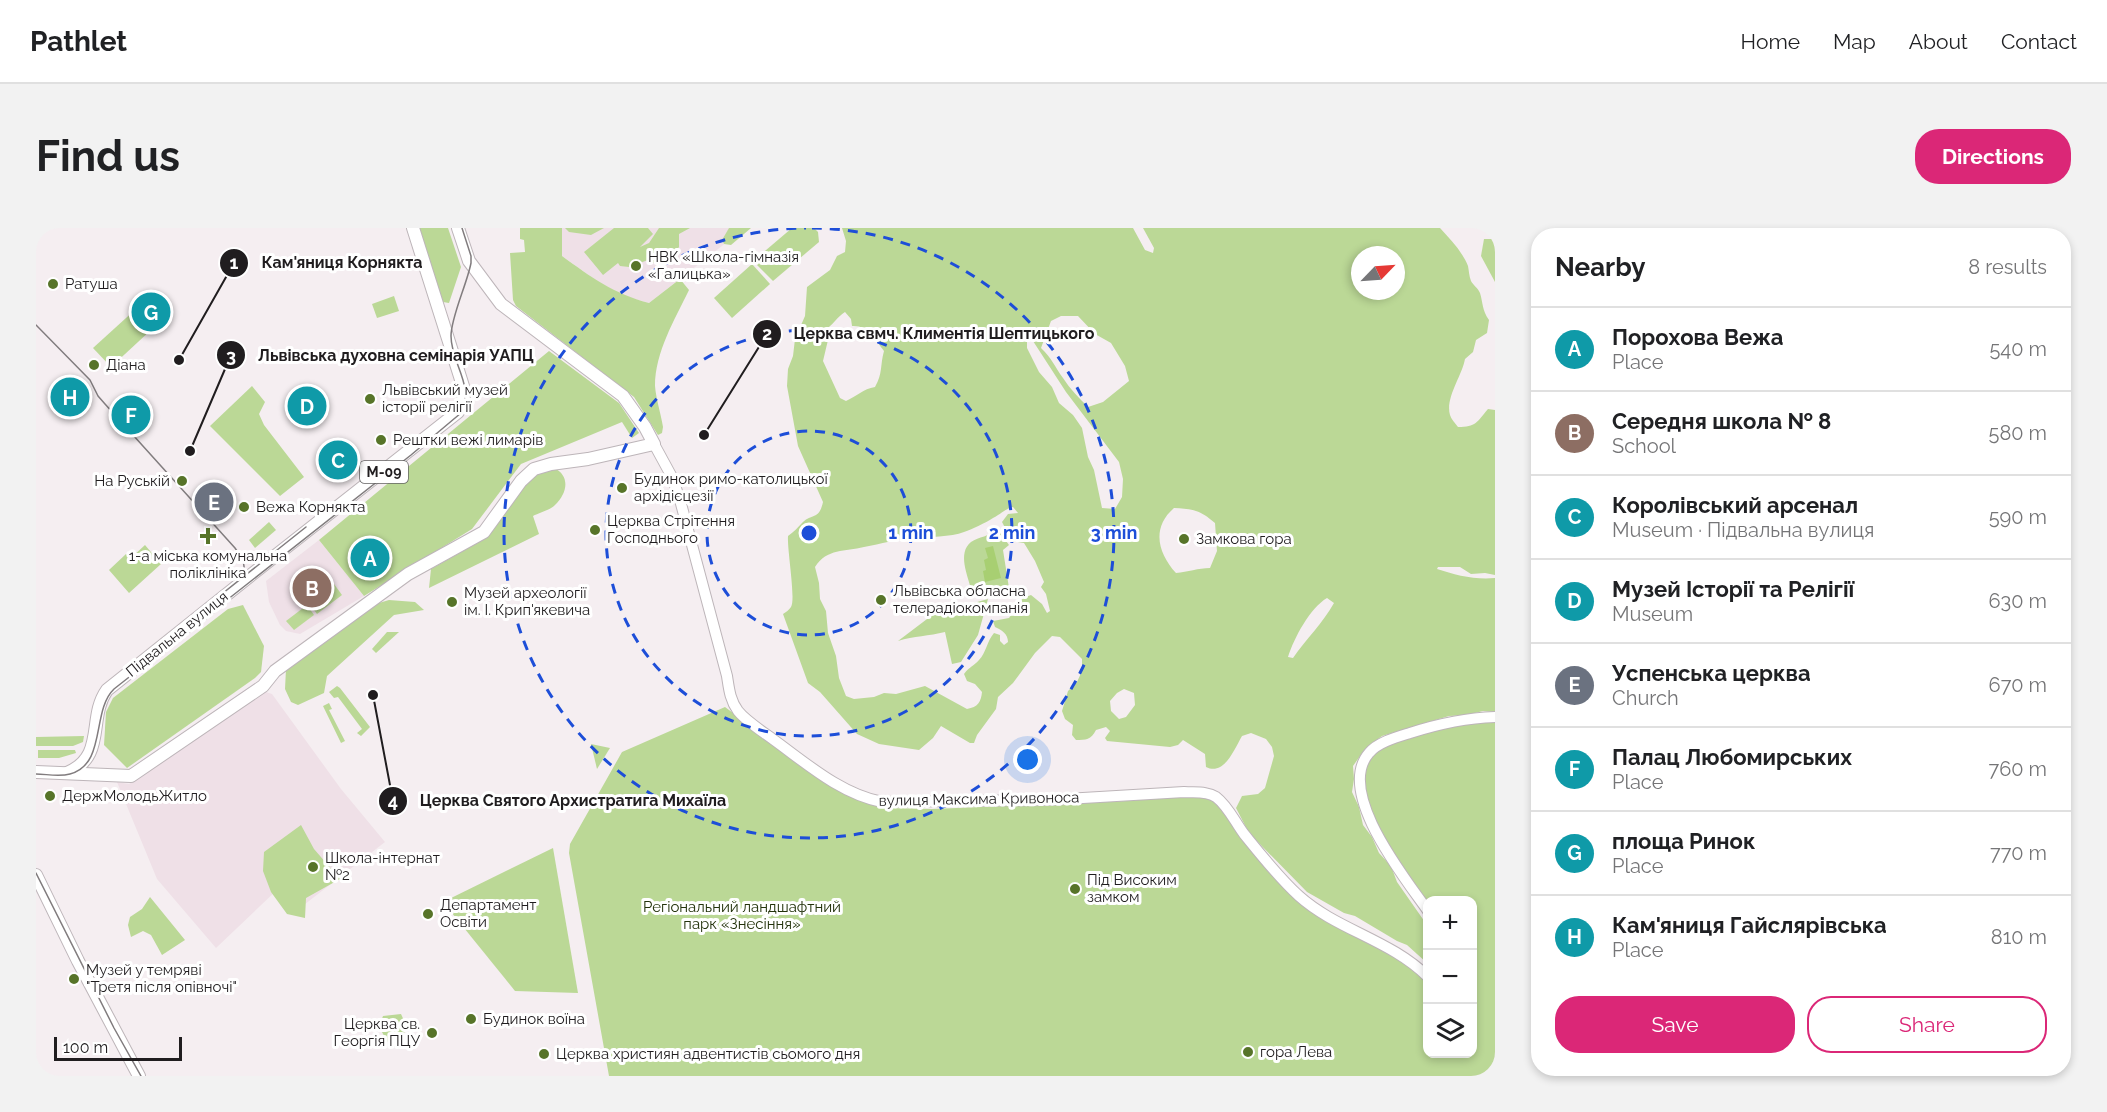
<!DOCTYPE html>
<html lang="en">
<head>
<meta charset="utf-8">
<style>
	:root { --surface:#fff; --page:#f2f2f2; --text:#202124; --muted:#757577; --line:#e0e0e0; --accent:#db2777 }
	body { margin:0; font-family:Raleway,sans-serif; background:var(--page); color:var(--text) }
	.controls { position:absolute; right:18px; bottom:18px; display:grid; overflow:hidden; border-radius:12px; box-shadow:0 3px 9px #0003 }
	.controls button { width:54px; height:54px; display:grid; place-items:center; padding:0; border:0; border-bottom:2px solid var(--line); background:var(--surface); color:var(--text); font:30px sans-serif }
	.compass { position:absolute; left:1315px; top:18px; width:54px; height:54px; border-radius:50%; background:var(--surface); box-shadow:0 3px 9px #0003; rotate:65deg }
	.scale { position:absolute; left:18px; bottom:15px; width:128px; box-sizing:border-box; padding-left:6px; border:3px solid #201d1f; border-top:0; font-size:16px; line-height:21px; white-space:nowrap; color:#201d1f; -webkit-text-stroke:4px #fff; paint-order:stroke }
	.you { position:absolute; left:992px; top:532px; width:21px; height:21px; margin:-15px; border:4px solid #fff; border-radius:50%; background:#1a73e8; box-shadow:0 0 0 9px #1a73e833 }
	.badge { display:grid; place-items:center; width:39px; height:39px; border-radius:50%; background:var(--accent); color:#fff; font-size:20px; font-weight:700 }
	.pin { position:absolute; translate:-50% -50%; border:3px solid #fff; box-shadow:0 2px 6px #0006 }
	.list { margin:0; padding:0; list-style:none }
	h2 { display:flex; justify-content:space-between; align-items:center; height:78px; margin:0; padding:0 24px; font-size:26px }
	h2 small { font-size:20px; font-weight:400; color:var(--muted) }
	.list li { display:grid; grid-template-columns:39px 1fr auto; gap:18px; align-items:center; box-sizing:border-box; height:84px; padding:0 24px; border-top:2px solid var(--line) }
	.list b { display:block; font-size:22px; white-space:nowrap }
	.list p { margin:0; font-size:20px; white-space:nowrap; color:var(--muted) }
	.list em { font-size:20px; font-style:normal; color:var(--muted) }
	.actions { display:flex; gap:12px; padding:18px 24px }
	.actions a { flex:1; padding:14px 0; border:2px solid var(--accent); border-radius:24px; text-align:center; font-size:21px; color:var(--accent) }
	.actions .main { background:var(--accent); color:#fff }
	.icon { flex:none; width:33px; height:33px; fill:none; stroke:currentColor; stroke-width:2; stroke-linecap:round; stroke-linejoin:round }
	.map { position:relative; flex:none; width:1459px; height:848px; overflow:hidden; border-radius:24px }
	header { display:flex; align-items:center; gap:36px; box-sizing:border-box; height:84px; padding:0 30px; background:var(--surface); border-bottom:2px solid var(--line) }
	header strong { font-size:28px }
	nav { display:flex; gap:33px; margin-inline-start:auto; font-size:21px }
	.intro { display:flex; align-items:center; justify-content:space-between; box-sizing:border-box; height:144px; padding:0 36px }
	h1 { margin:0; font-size:42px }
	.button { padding:15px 27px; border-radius:24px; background:var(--accent); color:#fff; font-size:21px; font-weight:700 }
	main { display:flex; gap:36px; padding:0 36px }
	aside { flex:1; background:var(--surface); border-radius:24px; box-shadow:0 3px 9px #0003 }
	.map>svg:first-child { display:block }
	.built { fill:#efe0e7 }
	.green { fill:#bbd896; fill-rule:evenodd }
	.water { fill:#a8cf72 }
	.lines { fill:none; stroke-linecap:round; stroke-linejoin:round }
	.secondary-casing { stroke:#bdb5b9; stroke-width:12 }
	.primary-casing { stroke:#bdb5b9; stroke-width:14 }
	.secondary { stroke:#fff; stroke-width:10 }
	.primary { stroke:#fff; stroke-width:12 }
	.tram { stroke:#817c7e; stroke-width:1.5 }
	.ring { fill:none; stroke:#1d4ed8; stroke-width:3; stroke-dasharray:10 8 }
	.poi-dot { fill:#577429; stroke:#fff; stroke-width:2 }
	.labels { text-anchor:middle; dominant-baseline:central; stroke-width:6; stroke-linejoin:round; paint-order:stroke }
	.shield { fill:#fff; stroke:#636162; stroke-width:1.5 }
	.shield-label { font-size:14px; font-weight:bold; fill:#201d1f }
	.poi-label { font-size:15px; fill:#201d1f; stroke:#fff; text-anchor:start }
	.street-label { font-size:15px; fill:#201d1f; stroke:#fff }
	.park-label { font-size:15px; fill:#23320b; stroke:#fff }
	.centre { fill:#1d4ed8; stroke:#fff; stroke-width:3 }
	.ring-label { font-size:18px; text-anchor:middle; font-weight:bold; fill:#1d4ed8; stroke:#fff; stroke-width:6; stroke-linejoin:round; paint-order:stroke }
	.leader { fill:none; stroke:#201d1f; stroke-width:2 }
	.callout-dot { fill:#201d1f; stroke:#fff; stroke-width:2 }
	.mark-label { font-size:18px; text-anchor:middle; font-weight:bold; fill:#fff }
	.callout-label { font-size:16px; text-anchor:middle; font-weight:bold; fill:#201d1f; stroke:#fff; stroke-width:6; stroke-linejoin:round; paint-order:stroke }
</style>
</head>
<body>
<header>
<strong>Pathlet</strong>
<nav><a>Home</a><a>Map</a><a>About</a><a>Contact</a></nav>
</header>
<div class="intro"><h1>Find us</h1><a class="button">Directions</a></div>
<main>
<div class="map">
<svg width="1459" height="848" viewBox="0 0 1459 848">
	<rect width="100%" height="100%" fill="#f5eef1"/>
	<g class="built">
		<polygon points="526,0 709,0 613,75 591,69 564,55 526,28"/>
		<polygon points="283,312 328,368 264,406 250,403 244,397 233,374 230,353"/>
		<polygon points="227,463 236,466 305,561 349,614 264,680 242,661 180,720 121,651 81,554 93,556"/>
	</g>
	<g class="green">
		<polygon points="383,0 412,0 425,39 413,75 407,74"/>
		<path d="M484 0H526V28C555 49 578 66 613 75L644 51 653 62C639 91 619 124 619 158 620 171 625 186 627 199L626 205 622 207 598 169 480 78 477 72 474 25 489 24 488 12 484 11Z"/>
		<polygon points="529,0 568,0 555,7 533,4"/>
		<polygon points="578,0 612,0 617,6 604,19 613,15 623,0 654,0 643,6 643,19 631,35 620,36 612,32 593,39 584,38 582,35 567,47 548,24"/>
		<polygon points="693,0 715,0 695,17 688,16 686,12"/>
		<polygon points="756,0 778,0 782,4 783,14 737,53 717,33"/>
		<path d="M806 0H1097L1109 22 1117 25 1118 20 1107 0H1404C1414 11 1426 23 1432 38 1433 43 1433 48 1435 53 1437 57 1442 60 1444 65 1447 75 1446 82 1453 92L1451 105 1440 112 1437 124 1429 131C1426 148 1409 170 1414 187 1415 191 1419 195 1422 199 1440 199 1441 194 1452 181L1459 182V347L1449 345 1435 346 1424 339H1402L1401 341C1419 347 1439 352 1459 350V484L1447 483 1431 487 1413 488 1346 508 1329 521 1317 538 1318 551 1316 564 1323 579 1327 597 1336 609 1343 625 1355 638 1361 654 1391 697V735L1371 717 1361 713 1319 688 1308 685 1271 664 1213 605 1200 580 1206 568 1222 566 1229 560 1238 528 1236 519 1230 511 1215 505 1206 508C1198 522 1188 548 1170 539L1169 526 1147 512 1142 517 1134 519 1071 513 1069 510 1074 503 1070 499 1060 502C1055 512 1050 512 1040 512L1036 507 1037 497 1029 491 1026 483 1032 463 1041 454 1046 443V431L1024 409 1016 408 999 425 977 455 962 469 960 481 941 507 938 515H934L905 498 897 510 883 522 843 516 821 506 784 464 772 455 747 386C750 384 753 382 755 379 760 371 751 322 752 308 758 304 762 299 767 294 777 285 783 292 787 274L762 218 751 158 752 141 757 128 759 111 769 88 771 59 794 42 801 28 809 24 810 13ZM1324 27H1360V63H1324ZM809 84 815 91 816 98C832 97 839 111 848 123 844 137 847 145 839 159 827 161 821 168 810 173L804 170 787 133 792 112 789 102C797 97 801 89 809 84ZM1025 88H1042L1059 106 1075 115 1089 138 1093 153 1067 174 1052 179C1043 170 1034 161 1027 150 1019 139 1015 129 1005 120L1015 93ZM991 111 997 113 1030 164 1083 234 1087 251 1086 269 1079 281 1066 280 1058 242 1052 229 1046 200 1037 187 1023 175 1016 159 1003 144 991 120ZM977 279 982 285 972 286 966 294 976 313 988 315 999 333 1008 354 1005 359 1010 366 1014 383 1011 385 1006 376 995 367 987 370 973 390 957 393 959 399C966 402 972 406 972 414L968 417 964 413V407L958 405C951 413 950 425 943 432 938 438 934 438 928 446L931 453 939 456 946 464C945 474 942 479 931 481L889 458 860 466 848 465 838 469 818 471 810 468 803 450 800 428 792 405 790 383 784 371 783 355 779 339C791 320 809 324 828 319 845 316 861 311 878 310 892 309 915 309 928 304 937 301 949 295 957 290 965 286 969 281 977 279ZM1138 280C1157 281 1164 282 1179 295L1181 323 1174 340C1162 340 1152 344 1140 345 1122 325 1115 300 1138 280ZM1291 370 1298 375C1287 395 1270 411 1257 430L1252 429C1258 410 1274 380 1291 370ZM1088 461 1098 465 1099 477 1090 489 1083 491 1075 483 1074 473 1081 465Z"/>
		<polygon points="1448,11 1459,11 1459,54 1445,28"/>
		<polygon points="716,36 734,56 696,90 678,70"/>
		<polygon points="358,68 363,83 341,90 336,76"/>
		<polygon points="112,70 129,89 75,139 57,120"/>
		<polygon points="513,123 583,175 603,205 596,210 586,194 485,236 436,301 328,368 283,312"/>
		<polygon points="216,158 229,174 223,186 228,197 268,249 244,268 174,198"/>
		<path d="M518 240C535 248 531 266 519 277 514 282 503 285 497 288L503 306 393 360 395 341 450 310 479 265 498 244Z"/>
		<polygon points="233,294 240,302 219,320 213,312"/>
		<path d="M962 302 973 317 967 322 973 360 939 364 935 361C932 348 921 325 935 314 943 309 953 308 962 302Z"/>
		<polygon points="109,317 125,336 93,365 73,342 90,326 95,330"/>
		<polygon points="298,356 306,367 281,386 273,375"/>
		<path d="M952 371 942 407 925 434 916 436 909 404C893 408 878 408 862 413L895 388 905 384Z"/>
		<polygon points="353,372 379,374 388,382 358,387 291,448 288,465 262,477 255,474 249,461 250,441 343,375"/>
		<polygon points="207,377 228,418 225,444 219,450 91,540 68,517 70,484 77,470 192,381"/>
		<polygon points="271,377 278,387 258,402 250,393"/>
		<polygon points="351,404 363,404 340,425 336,421"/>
		<polygon points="301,458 304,460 334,499 325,508 321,505 326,501 302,469 298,470 293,464"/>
		<polygon points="293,475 296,481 293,482 309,513 305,515 287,478"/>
		<polygon points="689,479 725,506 833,576 851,580 896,581 1090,573 1139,569 1173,569 1183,576 1261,670 1363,730 1391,755 1392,826 1436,826 1436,672 1392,672 1391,678 1348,613 1327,560 1331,531 1345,519 1400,499 1459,492 1459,848 573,848 533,625 534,616 586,524"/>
		<polygon points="48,508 47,514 37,518 0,518 0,509"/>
		<polygon points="555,516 574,520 561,541"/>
		<polygon points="2,522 39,522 40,525 23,530 2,530"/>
		<polygon points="265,597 278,621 304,651 270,670 269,690 251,686 235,664 227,643 228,624"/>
		<polygon points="517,620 542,765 479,763 407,674"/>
		<polygon points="114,669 149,712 126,727 115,707 107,703 95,709 92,697 94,689 106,681"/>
		<polygon points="365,786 370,797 365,820 354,818 343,799 347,788"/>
	</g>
	<polygon class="water" points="957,318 965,350 949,354 947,343 950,342 948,332 952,330 949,320"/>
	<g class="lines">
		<g class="secondary-casing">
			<g id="secondary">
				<path d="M618 216 636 249 644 272 691 448C693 461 694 472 702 483 711 494 726 503 738 512 771 536 805 566 846 574L1013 572 1148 564C1159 565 1171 563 1180 569 1192 578 1199 594 1208 606 1225 627 1243 650 1263 668 1301 702 1355 712 1392 749"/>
				<path d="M1392 683C1369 650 1299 564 1333 525 1342 514 1361 509 1374 505 1402 496 1429 490 1459 489"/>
			</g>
		</g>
		<g class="primary-casing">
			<g id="primary">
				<polyline points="0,544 95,548 227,458 239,443 372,346 448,304 485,253 498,241 515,236 552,231 618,216 609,199 587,168 465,76 433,33 422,0"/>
				<path d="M31 545C71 528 51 490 71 462L210 351 422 184 428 173 427 158 377 0"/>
				<polyline points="0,647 42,733 103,848"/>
			</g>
		</g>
		<use href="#secondary" class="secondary"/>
		<use href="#primary" class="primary"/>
		<g class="tram">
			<polyline points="0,97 54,152 62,168 69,176 199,320 207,332 210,351"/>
			<polyline points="162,385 270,299"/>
			<path d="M0 546C10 546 23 549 34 546 71 536 55 483 78 461L375 227 425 185C439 157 415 136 415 108 415 89 431 56 435 35V28L426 0"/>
			<polyline points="0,645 78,800 105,848"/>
		</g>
	</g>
	<g class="ring">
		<circle cx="773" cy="305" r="102"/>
		<circle cx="773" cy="305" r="203"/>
		<path d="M776 0A305 305 0 1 1 770 0"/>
	</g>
	<g class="poi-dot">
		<circle cx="600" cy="38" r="6"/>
		<circle cx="17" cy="56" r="6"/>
		<circle cx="58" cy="137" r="6"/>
		<circle cx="334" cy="171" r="6"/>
		<circle cx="345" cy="212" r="6"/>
		<circle cx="146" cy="253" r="6"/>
		<circle cx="586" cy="260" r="6"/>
		<circle cx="208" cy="279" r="6"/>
		<circle cx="559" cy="302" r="6"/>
		<path d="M169 299h6v6h6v6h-6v6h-6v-6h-6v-6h6z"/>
		<circle cx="1148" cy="311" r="6"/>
		<circle cx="845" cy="372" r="6"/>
		<circle cx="416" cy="374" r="6"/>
		<circle cx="14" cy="568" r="6"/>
		<circle cx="277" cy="639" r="6"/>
		<circle cx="1039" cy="661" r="6"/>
		<circle cx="392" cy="686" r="6"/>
		<circle cx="38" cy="751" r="6"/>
		<circle cx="435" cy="791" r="6"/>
		<circle cx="396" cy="805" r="6"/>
		<circle cx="1212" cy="824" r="6"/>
		<circle cx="508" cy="826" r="6"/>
	</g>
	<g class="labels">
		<rect class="shield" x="324" y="233" width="48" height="22" rx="4.5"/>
		<g class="shield-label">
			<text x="348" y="244">М-09</text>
		</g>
		<g class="poi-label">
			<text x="612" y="29">НВК «Школа-гімназія<tspan x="612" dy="17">«Галицька»</tspan></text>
			<text x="29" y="56">Ратуша</text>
			<text x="70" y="137">Діана</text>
			<text x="346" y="162">Львівський музей<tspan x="346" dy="17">історії релігії</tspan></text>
			<text x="357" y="212">Рештки вежі лимарів</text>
			<text x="598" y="251">Будинок римо-католицької<tspan x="598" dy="17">архідієцезії</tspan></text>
			<text x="134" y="253" text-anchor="end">На Руській</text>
			<text x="220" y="279">Вежа Корнякта</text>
			<text x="571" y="293">Церква Стрітення<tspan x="571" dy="17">Господнього</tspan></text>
			<text x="1160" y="311">Замкова гора</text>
			<text x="172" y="328" text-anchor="middle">1-а міська комунальна<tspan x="172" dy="17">поліклініка</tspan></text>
			<text x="857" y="363">Львівська обласна<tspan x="857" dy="17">телерадіокомпанія</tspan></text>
			<text x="428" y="365">Музей археології<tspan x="428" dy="17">ім. І. Крип'якевича</tspan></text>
			<text x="26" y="568">ДержМолодьЖитло</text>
			<text x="289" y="630">Школа-інтернат<tspan x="289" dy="17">№2</tspan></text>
			<text x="1051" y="652">Під Високим<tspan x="1051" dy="17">замком</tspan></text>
			<text x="404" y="677">Департамент<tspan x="404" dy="17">Освіти</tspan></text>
			<text x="50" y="742">Музей у темряві<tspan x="50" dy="17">"Третя після опівночі"</tspan></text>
			<text x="447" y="791">Будинок воїна</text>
			<text x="384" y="796" text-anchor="end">Церква св.<tspan x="384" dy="17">Георгія ПЦУ</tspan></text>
			<text x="1224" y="824">гора Лева</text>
			<text x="520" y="826">Церква християн адвентистів сьомого дня</text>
		</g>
		<g class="street-label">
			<text transform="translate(141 406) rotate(-39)">Підвальна вулиця</text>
			<text transform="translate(943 571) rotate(-1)">вулиця Максима Кривоноса</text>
		</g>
		<g class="park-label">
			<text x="706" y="679">Регіональний ландшафтний<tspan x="706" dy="17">парк «Знесіння»</tspan></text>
		</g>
	</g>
	<circle cx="773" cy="305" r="9" class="centre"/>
	<g class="ring-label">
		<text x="875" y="311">1 min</text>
		<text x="976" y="311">2 min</text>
		<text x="1078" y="311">3 min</text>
	</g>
	<path class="leader" d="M143 132L198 35M668 207L731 106M154 223L195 127M337 467L357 573"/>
	<g class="callout-dot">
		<circle cx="143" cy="132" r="6"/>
		<circle cx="668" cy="207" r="6"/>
		<circle cx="154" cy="223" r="6"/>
		<circle cx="337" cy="467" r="6"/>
		<circle cx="198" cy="35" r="15"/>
		<circle cx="731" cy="106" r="15"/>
		<circle cx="195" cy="127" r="15"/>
		<circle cx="357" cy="573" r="15"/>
	</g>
	<g class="mark-label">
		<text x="198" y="41">1</text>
		<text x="731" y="112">2</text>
		<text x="195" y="134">3</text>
		<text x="357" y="579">4</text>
	</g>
	<g class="callout-label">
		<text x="306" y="40">Кам'яниця Корнякта</text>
		<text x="908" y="111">Церква свмч. Климентія Шептицького</text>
		<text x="360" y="133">Львівська духовна семінарія УАПЦ</text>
		<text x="537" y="578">Церква Святого Архистратига Михаїла</text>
	</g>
</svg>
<div class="controls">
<button>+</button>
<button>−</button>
<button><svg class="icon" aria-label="layers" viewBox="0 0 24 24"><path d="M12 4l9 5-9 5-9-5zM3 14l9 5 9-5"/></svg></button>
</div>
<svg class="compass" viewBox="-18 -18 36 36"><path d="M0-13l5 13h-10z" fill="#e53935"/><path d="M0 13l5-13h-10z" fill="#757577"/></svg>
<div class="scale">100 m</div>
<div class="you"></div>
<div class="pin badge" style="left:334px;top:330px;background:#0f9aa8">A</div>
<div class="pin badge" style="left:276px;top:360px;background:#8d6e63">B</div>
<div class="pin badge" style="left:302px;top:232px;background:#0f9aa8">C</div>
<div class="pin badge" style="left:271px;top:178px;background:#0f9aa8">D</div>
<div class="pin badge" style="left:178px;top:274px;background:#6b7280">E</div>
<div class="pin badge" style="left:95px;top:187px;background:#0f9aa8">F</div>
<div class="pin badge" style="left:115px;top:84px;background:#0f9aa8">G</div>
<div class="pin badge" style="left:34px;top:169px;background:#0f9aa8">H</div>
</div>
<aside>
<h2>Nearby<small>8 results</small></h2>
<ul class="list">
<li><span class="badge" style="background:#0f9aa8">A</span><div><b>Порохова Вежа</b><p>Place</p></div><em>540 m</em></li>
<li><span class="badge" style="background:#8d6e63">B</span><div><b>Середня школа № 8</b><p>School</p></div><em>580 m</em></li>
<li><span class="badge" style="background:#0f9aa8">C</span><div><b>Королівський арсенал</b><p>Museum · Підвальна вулиця</p></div><em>590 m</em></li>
<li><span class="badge" style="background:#0f9aa8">D</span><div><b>Музей Історії та Релігії</b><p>Museum</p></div><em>630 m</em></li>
<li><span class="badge" style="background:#6b7280">E</span><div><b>Успенська церква</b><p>Church</p></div><em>670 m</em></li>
<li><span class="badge" style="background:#0f9aa8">F</span><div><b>Палац Любомирських</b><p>Place</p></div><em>760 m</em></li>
<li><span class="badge" style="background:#0f9aa8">G</span><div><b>площа Ринок</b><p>Place</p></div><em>770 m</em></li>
<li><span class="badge" style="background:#0f9aa8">H</span><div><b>Кам'яниця Гайслярівська</b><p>Place</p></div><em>810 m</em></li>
</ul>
<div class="actions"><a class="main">Save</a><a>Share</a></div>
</aside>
</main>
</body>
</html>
